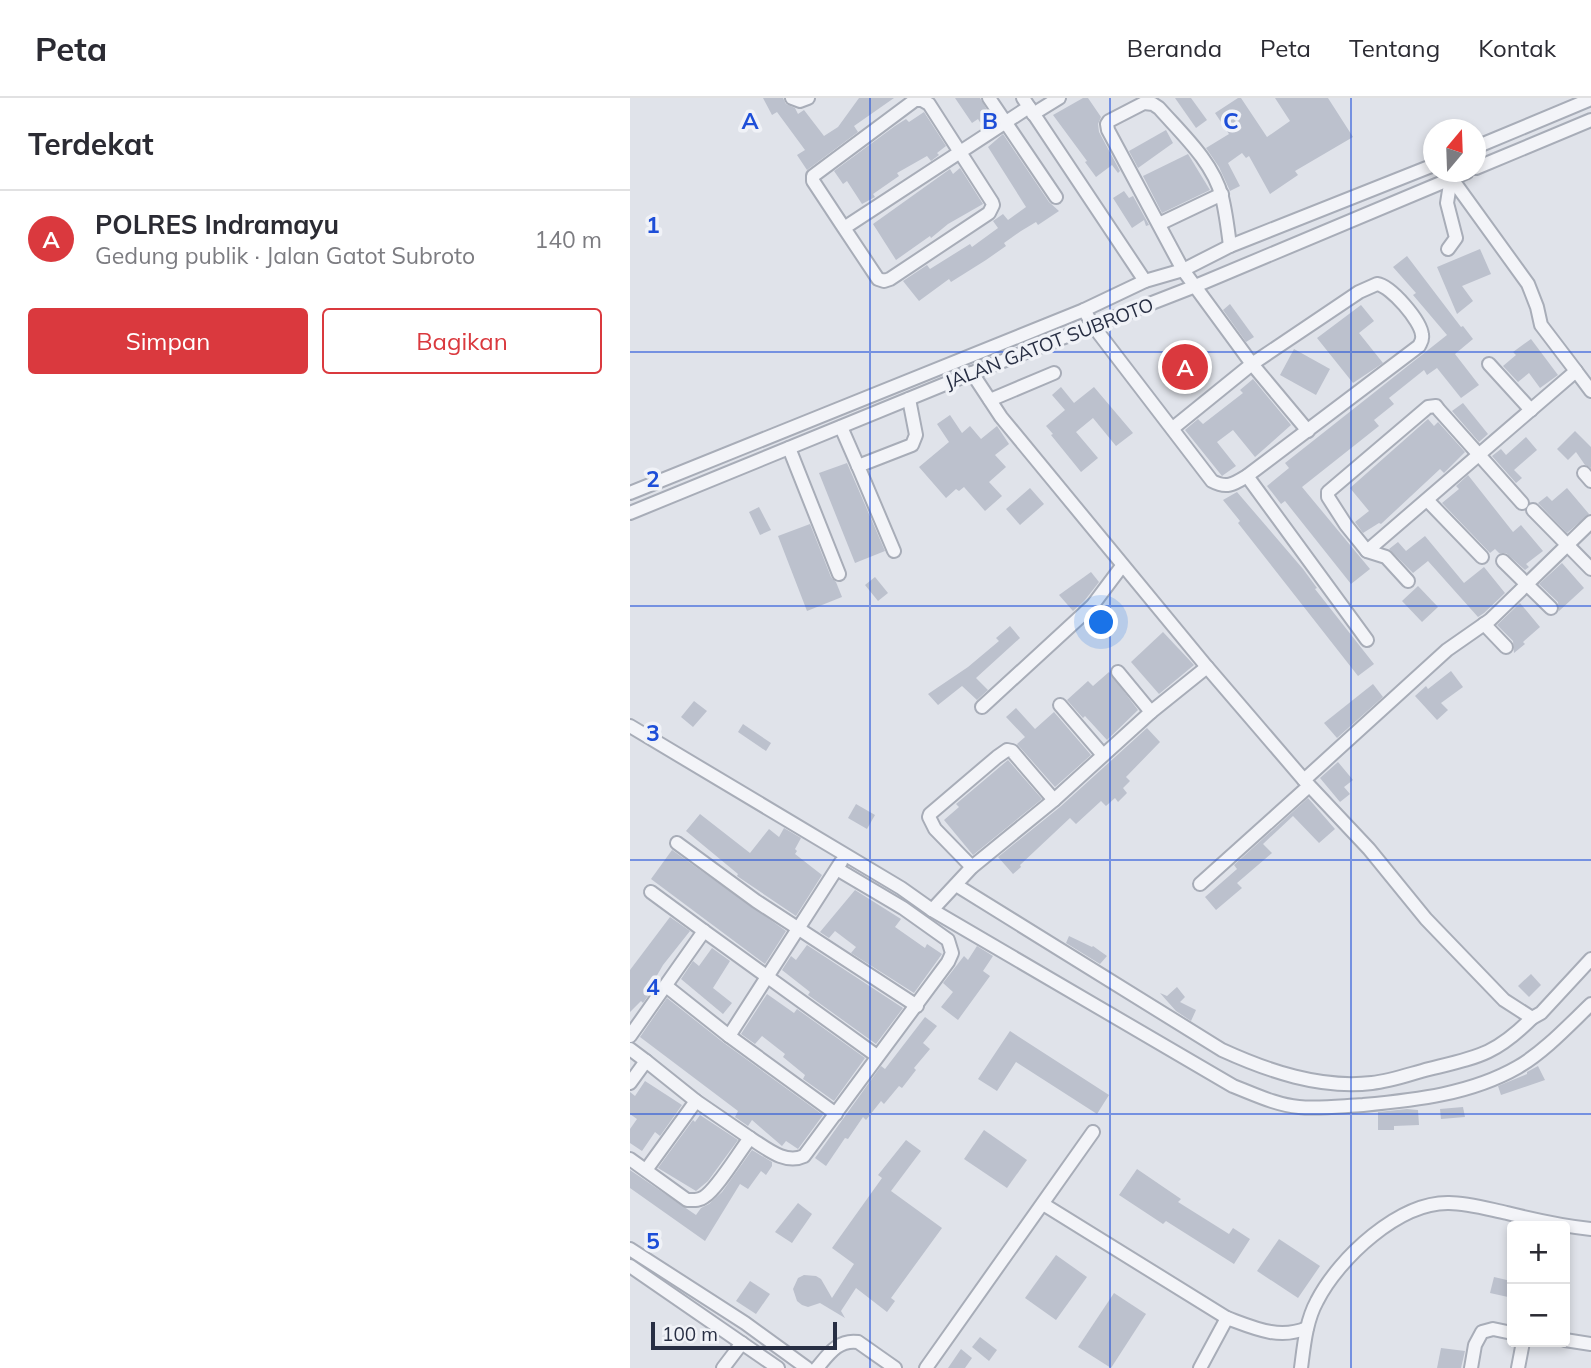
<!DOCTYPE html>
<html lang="id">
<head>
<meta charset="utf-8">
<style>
	:root { --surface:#fff; --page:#f2f2f3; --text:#2b2b33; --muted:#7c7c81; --line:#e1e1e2; --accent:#da393e }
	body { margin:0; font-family:Mulish,sans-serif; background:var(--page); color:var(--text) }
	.controls { position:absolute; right:21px; bottom:21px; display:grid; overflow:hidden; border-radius:7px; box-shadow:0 4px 10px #0003 }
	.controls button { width:63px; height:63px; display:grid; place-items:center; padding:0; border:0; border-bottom:2px solid var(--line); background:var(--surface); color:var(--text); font:35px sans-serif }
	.compass { position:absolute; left:793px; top:21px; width:63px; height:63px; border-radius:50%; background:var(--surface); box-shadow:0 4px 10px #0003; rotate:19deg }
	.scale { position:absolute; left:21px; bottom:18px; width:186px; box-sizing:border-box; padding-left:7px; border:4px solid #272e43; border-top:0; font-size:19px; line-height:24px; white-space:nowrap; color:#272e43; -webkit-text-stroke:5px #f0f2f7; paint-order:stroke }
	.you { position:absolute; left:472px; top:525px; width:24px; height:24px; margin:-18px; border:5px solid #fff; border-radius:50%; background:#1a73e8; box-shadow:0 0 0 10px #1a73e833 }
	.badge { display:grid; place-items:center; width:46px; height:46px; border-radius:50%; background:var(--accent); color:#fff; font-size:23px; font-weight:700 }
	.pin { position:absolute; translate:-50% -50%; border:4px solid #fff; box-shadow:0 2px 7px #0006 }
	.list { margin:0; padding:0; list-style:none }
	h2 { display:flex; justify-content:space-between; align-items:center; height:91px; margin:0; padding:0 28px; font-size:30px }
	h2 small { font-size:23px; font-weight:400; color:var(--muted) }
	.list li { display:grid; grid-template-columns:46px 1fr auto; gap:21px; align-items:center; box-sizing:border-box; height:98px; padding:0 28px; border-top:2px solid var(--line) }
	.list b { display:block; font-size:26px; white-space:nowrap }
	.list p { margin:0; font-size:23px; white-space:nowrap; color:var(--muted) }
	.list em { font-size:23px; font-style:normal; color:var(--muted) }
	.actions { display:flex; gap:14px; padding:21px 28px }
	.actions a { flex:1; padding:16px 0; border:2px solid var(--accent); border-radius:7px; text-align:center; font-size:24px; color:var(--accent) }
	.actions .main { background:var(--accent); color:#fff }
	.map { position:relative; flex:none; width:961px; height:1270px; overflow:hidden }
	header { display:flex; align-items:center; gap:42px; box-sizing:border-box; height:98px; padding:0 35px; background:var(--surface); border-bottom:2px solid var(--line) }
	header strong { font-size:33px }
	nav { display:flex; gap:38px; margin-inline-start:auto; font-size:24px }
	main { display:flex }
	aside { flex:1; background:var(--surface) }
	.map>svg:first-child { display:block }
	.building { fill:#bcc1cd }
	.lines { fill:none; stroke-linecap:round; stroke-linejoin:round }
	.minor-casing { stroke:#a8adb8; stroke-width:16 }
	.minor { stroke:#f3f4f8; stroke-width:12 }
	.grid { fill:none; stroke:#1d4ed8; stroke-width:2; stroke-opacity:0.55 }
	.labels { text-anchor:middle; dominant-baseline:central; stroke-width:7; stroke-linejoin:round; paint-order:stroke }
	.street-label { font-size:19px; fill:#272e43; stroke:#f0f2f7 }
	.grid-label { font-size:23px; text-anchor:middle; font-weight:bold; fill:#1d4ed8; stroke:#f0f2f7; stroke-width:7; stroke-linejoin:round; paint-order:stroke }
</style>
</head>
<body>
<header>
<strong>Peta</strong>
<nav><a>Beranda</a><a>Peta</a><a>Tentang</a><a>Kontak</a></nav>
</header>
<main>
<aside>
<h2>Terdekat<small></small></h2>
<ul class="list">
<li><span class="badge">A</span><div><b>POLRES Indramayu</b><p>Gedung publik · Jalan Gatot Subroto</p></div><em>140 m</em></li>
</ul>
<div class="actions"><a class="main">Simpan</a><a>Bagikan</a></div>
</aside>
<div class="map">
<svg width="961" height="1270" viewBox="0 0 961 1270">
	<rect width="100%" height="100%" fill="#e0e3ea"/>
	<g class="building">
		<polygon points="133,0 153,0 156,6 165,10 168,16 174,12 194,38 208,29 229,0 264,0 224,28 228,34 177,72 167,57 175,52 147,14 142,17"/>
		<polygon points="325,0 350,0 363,22 353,29 348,21 342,25"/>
		<polygon points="453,0 458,0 471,19 468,26 469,34 490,73 488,75 482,67 466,79 455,64 457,63 423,17"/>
		<polygon points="545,0 561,0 577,22 566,30"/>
		<polygon points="608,0 611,0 637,39 660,23 645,0 698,0 723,39 665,73 668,77 640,96 619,58 616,60 612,55 598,65 610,88 600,93 589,69 576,50 599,36 585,15"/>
		<polygon points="294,14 316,48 307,55 309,57 301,63 297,58 267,75 269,78 243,96 245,99 232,106 217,83 213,86 204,73 265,28 276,21 279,24"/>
		<polygon points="536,32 543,45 508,70 499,53"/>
		<polygon points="373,36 419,104 429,113 408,127 406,124 391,133 374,145 376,148 356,162 321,184 319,181 289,203 273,183 297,167 300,171 340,146 342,149 368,130 363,123 373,116 378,122 396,109 358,49"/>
		<polygon points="558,56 580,92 532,115 513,78"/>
		<polygon points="330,70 353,106 318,126 301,140 300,138 266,162 243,126 320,71 323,76"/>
		<polygon points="494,93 499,100 503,98 519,127 516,128 514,122 502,130 483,100"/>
		<polygon points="850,151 861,176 832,188 843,203 827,216 807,169"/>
		<polygon points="777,158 831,229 833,228 843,241 825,256 849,287 831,300 807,270 797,277 794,272 759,300 764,306 744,322 749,328 672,389 740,471 721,486 655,403 651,406 637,388 659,370 655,365 817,237 783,197 786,195 763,169"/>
		<polygon points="600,206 624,239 616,244 593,212"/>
		<polygon points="731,207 744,223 729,235 753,265 723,285 687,240"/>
		<polygon points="901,241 928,277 910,290 899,275 888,284 873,268 886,257 883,254"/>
		<polygon points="664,251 700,271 686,297 650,277"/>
		<polygon points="623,281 661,327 625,359 603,332 587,344 606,368 592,378 555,332 568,321 573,326 613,295 610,292"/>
		<polygon points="431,289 444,305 464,289 503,335 486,348 463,320 446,334 468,360 451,374 421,337 423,336 416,328 435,312 422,297"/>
		<polygon points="833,305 858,336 849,344 822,313"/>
		<polygon points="320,317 332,335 340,328 351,341 367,328 379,346 365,357 376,369 359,384 372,398 355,413 334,389 329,393 326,391 316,400 289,369 319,344 307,326"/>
		<polygon points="798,321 804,328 808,324 835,354 814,375 810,371 751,426 749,425 733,435 725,424 739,413 720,390"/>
		<polygon points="945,333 961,349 961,370 955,367 946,354 938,362 927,351"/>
		<polygon points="896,339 907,352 884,372 892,380 886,385 862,358 871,351 876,357"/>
		<polygon points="217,365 255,453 225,465 189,375"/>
		<polygon points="838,377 883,434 891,427 913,453 896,466 899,469 895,472 876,455 869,455 865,451 860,455 812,405 829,391 826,388"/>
		<polygon points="400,390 414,406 390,427 376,411"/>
		<polygon points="937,390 959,416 937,435 908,405 917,398 922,403"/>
		<polygon points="607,394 673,471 687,490 685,491 744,566 728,578 608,425 610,423 593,402"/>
		<polygon points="129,409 141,432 130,437 119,414"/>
		<polygon points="180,426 201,479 206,484 212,499 177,513 148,438"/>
		<polygon points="795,438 834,485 854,469 875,495 854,515 848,519 798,463 783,475 759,451 768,444 776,453"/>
		<polygon points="932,465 954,490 929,513 928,504 909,486"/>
		<polygon points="461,474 469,484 455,502 443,513 429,497"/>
		<polygon points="245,479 258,495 248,503 235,487"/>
		<polygon points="788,488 808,509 792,524 772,503"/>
		<polygon points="890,505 910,529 893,544 895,546 884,555 883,543 867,527"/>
		<polygon points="380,528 390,540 346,580 358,592 347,602 332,588 308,607 298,596 338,569 369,543 366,540"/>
		<polygon points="533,534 564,567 529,596 501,564"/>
		<polygon points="821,573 833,589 811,605 818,612 807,622 785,598 796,588 798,591"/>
		<polygon points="479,574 508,612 477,642 455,618 453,620 437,602 458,583 463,588"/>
		<polygon points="743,586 753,599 707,640 694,625"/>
		<polygon points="64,603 77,613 63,629 51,619"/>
		<polygon points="386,610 405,631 424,614 461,657 425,689 387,646 395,639 376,619"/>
		<polygon points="113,626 141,645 136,653 108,634"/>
		<polygon points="517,630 530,644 496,679 500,683 493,690 497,695 488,704 485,700 476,708 471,703 446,726 440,720 390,767 391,769 383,776 368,759 430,709"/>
		<polygon points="378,662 412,701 343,757 314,722 329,709 326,706"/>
		<polygon points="708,664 723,682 714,689 720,696 710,704 690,680"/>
		<polygon points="678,700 705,731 689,745 663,718 633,746 642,755 607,785 612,790 586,812 575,799 607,771 604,767"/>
		<polygon points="226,706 245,717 237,731 218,720"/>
		<polygon points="70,716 120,755 139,731 149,739 154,730 171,740 165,751 167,753 165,756 192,777 166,818 107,778 108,776 56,733"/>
		<polygon points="42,752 156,833 135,866 21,781"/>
		<polygon points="225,792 271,821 265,829 295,850 297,846 312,856 284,895 221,855 226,849 205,833 199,840 190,834"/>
		<polygon points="40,819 60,833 33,867 22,886 25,888 13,905 11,903 0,914 0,872"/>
		<polygon points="439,838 462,849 463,848 477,858 470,866 436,845"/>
		<polygon points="177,847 273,910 246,946 178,897 180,894 152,872 161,858 166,862"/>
		<polygon points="347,848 363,858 353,873 360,878 328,922 311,909 323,894 313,885 334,858 338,862"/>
		<polygon points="82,850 100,863 83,890 102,905 93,916 51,881 63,863 69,868"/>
		<polygon points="901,876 911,887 899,899 888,888"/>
		<polygon points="547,889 555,899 550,904 566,912 561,923 546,913 530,895 537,898"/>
		<polygon points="137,896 164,915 167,911 235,960 204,1003 173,981 175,977 153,959 155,956 132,938 125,946 111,936"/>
		<polygon points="37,900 94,945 193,1017 168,1051 156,1043 152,1048 122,1022 118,1028 105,1019 108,1013 10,939"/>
		<polygon points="295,919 307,928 293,945 300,951 284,970 286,972 272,990 269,988 254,1006 251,1003 236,1022 233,1019 218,1041 215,1040 196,1068 185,1060 251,968 255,971"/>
		<polygon points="380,933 479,997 467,1016 386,964 367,993 348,981"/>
		<polygon points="908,968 915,982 871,997 868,988 897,976 897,974"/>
		<polygon points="15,983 52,1007 30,1038 25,1034 12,1053 0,1045 0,1031 7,1021 0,1016 0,994 5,998"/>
		<polygon points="833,1009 835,1019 811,1021 810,1011"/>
		<polygon points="777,1011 788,1012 789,1027 764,1028 764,1032 748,1032 748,1014"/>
		<polygon points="70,1017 108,1042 78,1083 66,1093 28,1070 63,1022 65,1024"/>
		<polygon points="354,1032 397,1062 377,1090 334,1061"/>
		<polygon points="276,1042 291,1053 261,1093 312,1130 261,1200 265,1203 257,1214 226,1190 211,1213 215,1220 190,1205 178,1209 172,1207 167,1203 163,1191 168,1180 174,1177 186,1178 191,1181 202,1200 224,1166 202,1150 252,1080 248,1077"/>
		<polygon points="122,1052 142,1064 142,1068 136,1077 131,1073 118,1091 110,1086 75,1143 0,1090 0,1072 66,1117 71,1110 79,1106 92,1094"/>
		<polygon points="507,1071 551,1101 548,1104 599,1136 603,1130 620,1141 604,1166 536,1123 533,1126 489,1097"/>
		<polygon points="168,1105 182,1116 162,1145 145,1134"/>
		<polygon points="649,1141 690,1168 668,1200 627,1173"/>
		<polygon points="426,1157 457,1179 426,1222 395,1200"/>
		<polygon points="864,1179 881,1183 878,1199 860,1195"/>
		<polygon points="120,1183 140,1196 126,1216 106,1203"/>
		<polygon points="484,1195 516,1216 481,1270 448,1249"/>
		<polygon points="350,1239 367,1252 359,1263 342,1249"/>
		<polygon points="811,1250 835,1253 831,1270 807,1270"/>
		<polygon points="331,1251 342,1260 335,1270 318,1270"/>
	</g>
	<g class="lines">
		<g class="minor-casing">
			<g id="minor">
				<polyline points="162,0 170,3 178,0"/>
				<polyline points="359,0 426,99"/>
				<polyline points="393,0 515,183"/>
				<polyline points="403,16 429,0"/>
				<polyline points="846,49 961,1"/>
				<polyline points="846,70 961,22"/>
				<polyline points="529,126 592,96"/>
				<polyline points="214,130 183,83 183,78 285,2 292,2 299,6 362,104 363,107 359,115 260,181 254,183 248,181 214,130 399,9"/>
				<path d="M600 148C598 132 596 115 592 99 583 64 552 36 529 10L523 6 514 5 479 23 477 26 478 32 553 172 622 266 729 194 747 186C761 188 791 223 792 237 793 242 791 244 789 248L617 378 737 542"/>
				<polyline points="818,151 826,140 817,105 821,80"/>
				<path d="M454 212 464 229 582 383C597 391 604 386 617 378"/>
				<polyline points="859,266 901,312"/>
				<polyline points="946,273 961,293"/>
				<polyline points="342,275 371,319 577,569"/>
				<polyline points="360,302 424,275"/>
				<polyline points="211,329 228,368"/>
				<polyline points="543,330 622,266 678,333"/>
				<polyline points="159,350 209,476"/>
				<polyline points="954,375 961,383"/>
				<polyline points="0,395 454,212 515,183 553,172 600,148 804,67"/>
				<polyline points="798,403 852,459"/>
				<polyline points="903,412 961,471"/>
				<polyline points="0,415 342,275 563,189 837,74"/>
				<polyline points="264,453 228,368 282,347 286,337 279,301"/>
				<polyline points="737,453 716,427 698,399 698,394 798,309 806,308 809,312 892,405"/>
				<polyline points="873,463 921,510"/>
				<polyline points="778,483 756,459 737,453 946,273 911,227 907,209 898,186 817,74"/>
				<polyline points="854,526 876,549"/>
				<polyline points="488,574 521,614"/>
				<polyline points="430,607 473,657"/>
				<polyline points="352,609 462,508 492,468"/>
				<path d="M0 628 271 790 302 812 603 988C624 996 646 1007 669 1009 689 1011 712 1008 733 1007 786 1002 841 996 888 969 915 953 938 928 961 906"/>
				<polyline points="674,682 817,552 860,522 961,424"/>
				<polyline points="47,745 126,803 287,908"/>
				<polyline points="342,769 305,731 299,719 300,716 367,659 377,652 382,653 424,702"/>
				<polyline points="570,786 679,688"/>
				<path d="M326 787 592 952C638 973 690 991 742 985 761 983 780 976 799 971 848 959 865 957 902 920"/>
				<polyline points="21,794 74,833"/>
				<polyline points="302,812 342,769 424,702 521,614 577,569 674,682 739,751 796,821 874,902 902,920 911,915 961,861"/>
				<polyline points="36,888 99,938 206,1016"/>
				<polyline points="0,938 74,833 247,958"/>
				<polyline points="99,938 211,764"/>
				<polyline points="0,951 16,963 0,985"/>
				<polyline points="16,963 66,1003 16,1072"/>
				<polyline points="66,1003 120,1040"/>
				<path d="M0 1061 57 1102C63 1102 69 1103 74 1099 87 1091 109 1054 120 1040 136 1050 155 1067 174 1058L318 864 322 855 318 842 273 810 207 771"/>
				<path d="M413 1106 597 1220C624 1230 649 1242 677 1230"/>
				<polyline points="0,1151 115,1225 177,1270"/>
				<polyline points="0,1168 148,1270"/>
				<polyline points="935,1242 961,1246"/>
				<polyline points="93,1270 112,1245"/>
				<path d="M187 1270C198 1257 208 1241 228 1244L265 1270"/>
				<polyline points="296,1270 463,1034"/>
				<polyline points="570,1270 597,1220"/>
				<path d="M671 1270C674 1247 676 1223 687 1203 709 1160 769 1104 819 1105 838 1105 858 1111 877 1115 905 1122 932 1128 961 1131"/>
				<polyline points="841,1270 845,1247 852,1234 863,1231 882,1235"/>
				<polyline points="888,1270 893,1244"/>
			</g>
		</g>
		<use href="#minor" class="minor"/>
	</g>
	<path class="grid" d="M240 0V1270M480 0V1270M721 0V1270M0 254H961M0 508H961M0 762H961M0 1016H961"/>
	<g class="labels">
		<g class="street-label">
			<text transform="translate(419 245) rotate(-21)">JALAN GATOT SUBROTO</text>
		</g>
	</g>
	<g class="grid-label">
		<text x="120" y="31">A</text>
		<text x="360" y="31">B</text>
		<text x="601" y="31">C</text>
		<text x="23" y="135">1</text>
		<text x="23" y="389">2</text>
		<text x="23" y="643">3</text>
		<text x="23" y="897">4</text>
		<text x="23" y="1151">5</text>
	</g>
</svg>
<div class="controls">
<button>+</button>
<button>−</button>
</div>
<svg class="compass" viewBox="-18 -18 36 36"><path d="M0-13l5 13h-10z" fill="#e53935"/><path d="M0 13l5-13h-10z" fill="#7c7c81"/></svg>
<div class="scale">100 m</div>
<div class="you"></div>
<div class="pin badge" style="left:555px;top:269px">A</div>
</div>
</main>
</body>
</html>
